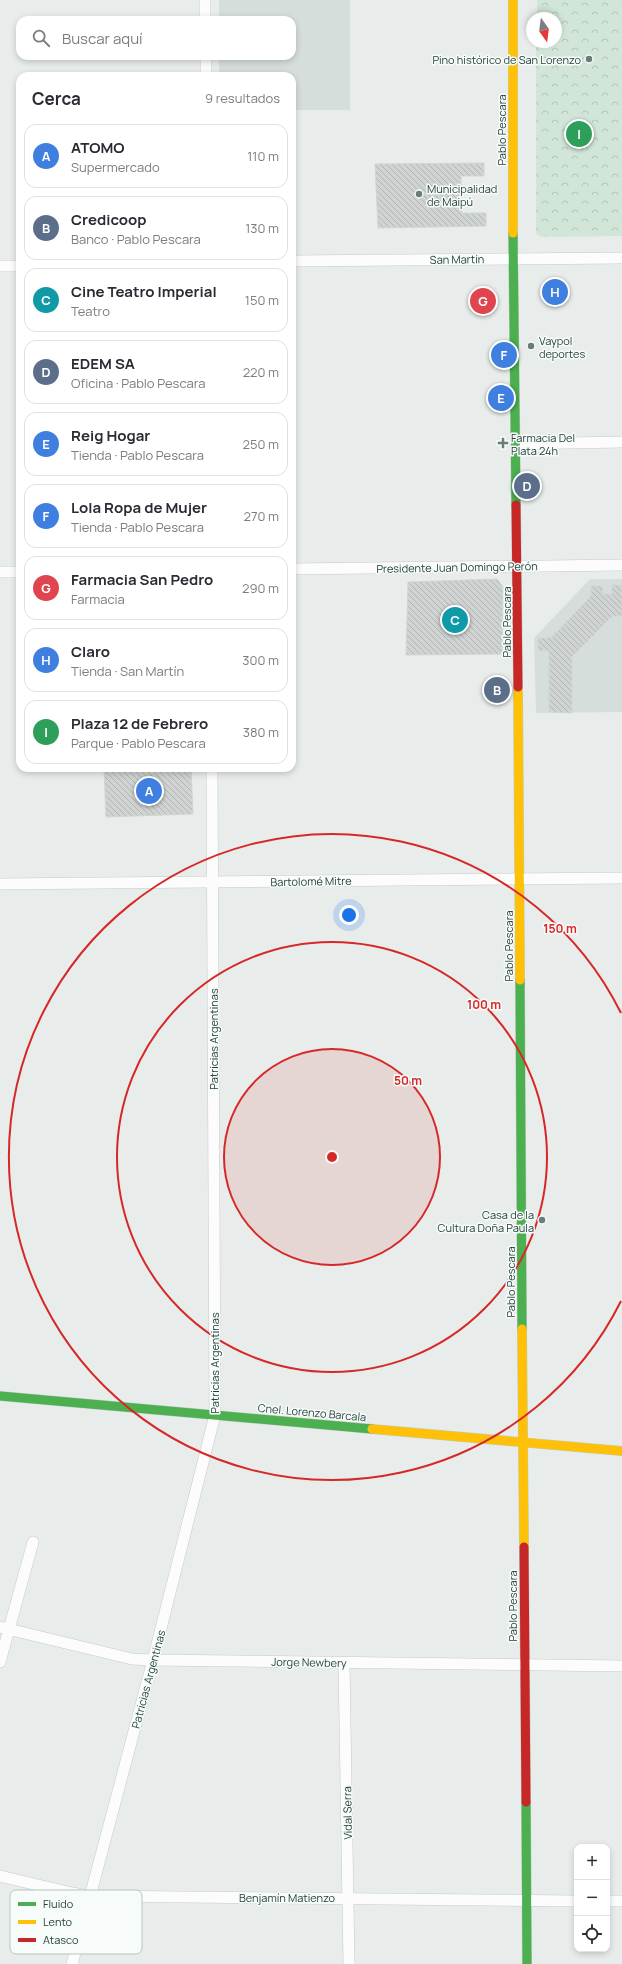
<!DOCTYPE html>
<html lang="es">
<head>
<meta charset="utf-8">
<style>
	:root { --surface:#fff; --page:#f2f2f3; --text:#2b2b33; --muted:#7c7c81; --line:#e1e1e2; --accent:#0b8043 }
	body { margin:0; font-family:Manrope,sans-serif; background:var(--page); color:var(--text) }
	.controls { position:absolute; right:12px; bottom:12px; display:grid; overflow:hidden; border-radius:8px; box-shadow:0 2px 6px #0003 }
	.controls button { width:36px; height:36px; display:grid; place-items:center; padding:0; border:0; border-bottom:1px solid var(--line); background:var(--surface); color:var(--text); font:20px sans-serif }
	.compass { position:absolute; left:526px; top:12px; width:36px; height:36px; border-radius:50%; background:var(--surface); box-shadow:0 2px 6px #0003; rotate:166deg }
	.you { position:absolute; left:349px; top:915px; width:14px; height:14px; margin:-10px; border:3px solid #fff; border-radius:50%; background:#1a73e8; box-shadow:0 0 0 6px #1a73e833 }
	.badge { display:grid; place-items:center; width:26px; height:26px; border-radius:50%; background:var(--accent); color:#fff; font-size:13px; font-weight:700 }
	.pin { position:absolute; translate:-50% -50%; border:2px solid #fff; box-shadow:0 1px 4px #0006 }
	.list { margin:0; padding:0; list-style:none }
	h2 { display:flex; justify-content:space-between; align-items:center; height:52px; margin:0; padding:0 16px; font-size:17px }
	h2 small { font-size:13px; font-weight:400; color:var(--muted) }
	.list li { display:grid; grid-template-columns:26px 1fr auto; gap:12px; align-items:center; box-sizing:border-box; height:64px; margin:0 8px 8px; padding:0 8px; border:1px solid var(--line); border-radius:12px }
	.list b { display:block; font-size:15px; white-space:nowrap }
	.list p { margin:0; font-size:13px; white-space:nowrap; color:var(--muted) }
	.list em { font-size:13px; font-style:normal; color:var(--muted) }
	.icon { flex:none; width:22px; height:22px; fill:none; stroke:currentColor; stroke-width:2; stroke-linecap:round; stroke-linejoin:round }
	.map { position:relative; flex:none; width:622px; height:1964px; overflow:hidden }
	.search { position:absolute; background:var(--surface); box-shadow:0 2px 6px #0003; left:16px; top:16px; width:280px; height:44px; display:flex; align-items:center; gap:10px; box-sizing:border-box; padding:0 14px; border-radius:12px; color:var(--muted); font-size:15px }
	.panel { position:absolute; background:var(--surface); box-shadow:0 2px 6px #0003; left:16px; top:72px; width:280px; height:700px; border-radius:12px }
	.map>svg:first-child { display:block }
	.built { fill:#d6dedb }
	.forest { fill:url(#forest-crowns) }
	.building { fill:url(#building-back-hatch); stroke:#d1d6d4 }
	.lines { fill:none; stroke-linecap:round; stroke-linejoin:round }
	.street-casing { stroke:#c5cac8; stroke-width:12 }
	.fast-casing { stroke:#c3cbc8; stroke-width:10 }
	.slow-casing { stroke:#c3cbc8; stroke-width:10 }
	.jam-casing { stroke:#c3cbc8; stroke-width:10 }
	.street { stroke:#fcfcfc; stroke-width:11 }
	.fast { stroke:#4caf50; stroke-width:9 }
	.slow { stroke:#ffc107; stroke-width:9 }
	.jam { stroke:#c62828; stroke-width:9 }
	.ring { fill:none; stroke:#d62828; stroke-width:2 }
	.poi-dot { fill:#697e78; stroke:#f7fbf9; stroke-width:1.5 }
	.labels { text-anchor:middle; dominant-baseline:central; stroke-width:3; stroke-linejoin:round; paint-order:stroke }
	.poi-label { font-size:11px; fill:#24423a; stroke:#f7fbf9; text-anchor:start }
	.street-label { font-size:11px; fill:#24423a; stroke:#f7fbf9 }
	.key { fill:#f7fbf9; stroke:#b8c4c0; stroke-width:1 }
	.key-label { font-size:11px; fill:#24423a }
	.centre { fill:#d62828; stroke:#f7fbf9; stroke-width:2 }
	.ring-label { font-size:12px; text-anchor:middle; font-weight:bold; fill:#d62828; stroke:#f7fbf9; stroke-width:3; stroke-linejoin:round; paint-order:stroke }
</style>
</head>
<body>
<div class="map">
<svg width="622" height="1964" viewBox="0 0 622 1964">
	<defs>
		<pattern id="forest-crowns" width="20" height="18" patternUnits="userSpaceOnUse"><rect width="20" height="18" fill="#d1e6d8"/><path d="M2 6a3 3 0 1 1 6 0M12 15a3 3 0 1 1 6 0" fill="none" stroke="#b3c6ba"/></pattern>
		<pattern id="building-back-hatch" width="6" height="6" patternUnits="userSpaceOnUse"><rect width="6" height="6" fill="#cfd4d2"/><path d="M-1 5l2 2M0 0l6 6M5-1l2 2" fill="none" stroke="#b2b7b5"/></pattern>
	</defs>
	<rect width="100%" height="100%" fill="#e8edeb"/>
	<g class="built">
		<polygon points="219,0 350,0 350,110 292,110 292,76 219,76 219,56 292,56 292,20 219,20"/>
		<polygon points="590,579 622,579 622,712 536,713 534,638"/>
	</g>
	<polygon class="forest" points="537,0 622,0 622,236 544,237 539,236 536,233 536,42 556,42 556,18 537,18"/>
	<g class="building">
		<polygon points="484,163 484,176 461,176 462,213 486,213 486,226 378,228 375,164"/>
		<polygon points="497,579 503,587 502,654 406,655 408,582"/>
		<polygon points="612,585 622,585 622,616 612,616 572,657 572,713 549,712 549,651 538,650 538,638 551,638 591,596 591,586 602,586 603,594 612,594"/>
		<polygon points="104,768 191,768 193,814 106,817"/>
	</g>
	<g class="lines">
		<g class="street-casing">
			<g id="street">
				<polyline points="205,0 205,20"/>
				<polyline points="206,56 206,76"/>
				<polyline points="292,261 622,258"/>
				<polyline points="0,266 20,266"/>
				<polyline points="515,444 622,442"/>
				<polyline points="292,569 622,565"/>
				<polyline points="0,572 20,572"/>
				<polyline points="0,884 622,878"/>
				<polyline points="0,1627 132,1659 153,1660 622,1666"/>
				<polyline points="0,1662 33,1542"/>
				<polyline points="344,1663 349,1964"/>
				<polyline points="0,1876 72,1893 89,1896 577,1901"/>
				<polyline points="607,1901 622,1901"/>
				<polyline points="72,1964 153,1660 215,1415 212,768"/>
			</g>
		</g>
		<g class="fast-casing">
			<g id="fast">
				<polyline points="513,233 516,505"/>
				<polyline points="520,980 522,1329"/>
				<polyline points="0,1396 372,1429"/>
				<polyline points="526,1802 527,1964"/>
			</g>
		</g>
		<g class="slow-casing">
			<g id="slow">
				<polyline points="513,0 513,233"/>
				<polyline points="518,687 520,980"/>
				<polyline points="522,1329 524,1547"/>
				<polyline points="372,1429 622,1451"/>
			</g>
		</g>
		<g class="jam-casing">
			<g id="jam">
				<polyline points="516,505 518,687"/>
				<polyline points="524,1547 526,1802"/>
			</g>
		</g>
		<use href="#street" class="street"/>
		<use href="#fast" class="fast"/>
		<use href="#slow" class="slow"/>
		<use href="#jam" class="jam"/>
	</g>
	<circle cx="332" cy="1157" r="108" fill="#d62828" fill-opacity=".12"/>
	<g class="ring">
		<circle cx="332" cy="1157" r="108"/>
		<circle cx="332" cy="1157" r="215"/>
		<path d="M621 1301A323 323 0 1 1 621 1013"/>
	</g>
	<g class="poi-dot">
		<circle cx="589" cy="59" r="4"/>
		<circle cx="419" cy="194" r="4"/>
		<circle cx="531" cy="346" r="4"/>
		<path d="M501 437h4v4h4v4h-4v4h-4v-4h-4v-4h4z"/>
		<circle cx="542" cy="1220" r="4"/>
	</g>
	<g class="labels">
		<g class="poi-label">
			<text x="581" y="59" text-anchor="end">Pino histórico de San Lorenzo</text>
			<text x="427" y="188">Municipalidad<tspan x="427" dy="13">de Maipú</tspan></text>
			<text x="539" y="340">Vaypol<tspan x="539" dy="13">deportes</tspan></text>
			<text x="511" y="437">Farmacia Del<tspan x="511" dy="13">Plata 24h</tspan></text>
			<text x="534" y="1214" text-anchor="end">Casa de la<tspan x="534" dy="13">Cultura Doña Paula</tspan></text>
		</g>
		<g class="street-label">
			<text transform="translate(501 130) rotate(-90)">Pablo Pescara</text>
			<text transform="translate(457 259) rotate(-1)">San Martín</text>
			<text transform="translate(457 567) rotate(-1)">Presidente Juan Domingo Perón</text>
			<text transform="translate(506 622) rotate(-90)">Pablo Pescara</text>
			<text transform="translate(311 881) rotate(-1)">Bartolomé Mitre</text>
			<text transform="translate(508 946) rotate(-90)">Pablo Pescara</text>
			<text transform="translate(213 1039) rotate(-90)">Patricias Argentinas</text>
			<text transform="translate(510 1282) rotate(-90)">Pablo Pescara</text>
			<text transform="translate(214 1363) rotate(-90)">Patricias Argentinas</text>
			<text transform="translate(312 1412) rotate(5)">Cnel. Lorenzo Barcala</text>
			<text transform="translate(512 1606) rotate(-90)">Pablo Pescara</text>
			<text transform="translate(309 1662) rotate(1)">Jorge Newbery</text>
			<text transform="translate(148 1679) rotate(-75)">Patricias Argentinas</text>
			<text transform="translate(347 1813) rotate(-91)">Vidal Serra</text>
			<text x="287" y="1897">Benjamín Matienzo</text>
		</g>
	</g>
	<rect x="10" y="1890" width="132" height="64" rx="6" class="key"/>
	<rect x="18" y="1902" width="18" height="4" fill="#4caf50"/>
	<rect x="18" y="1920" width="18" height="4" fill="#ffc107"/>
	<rect x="18" y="1938" width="18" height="4" fill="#c62828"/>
	<g class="key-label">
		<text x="43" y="1908">Fluido</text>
		<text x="43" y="1926">Lento</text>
		<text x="43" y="1944">Atasco</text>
	</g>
	<circle cx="332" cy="1157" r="6" class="centre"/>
	<g class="ring-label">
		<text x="560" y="933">150 m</text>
		<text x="484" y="1009">100 m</text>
		<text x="408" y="1085">50 m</text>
	</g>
</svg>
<div class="controls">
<button>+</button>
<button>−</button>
<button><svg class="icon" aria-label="locate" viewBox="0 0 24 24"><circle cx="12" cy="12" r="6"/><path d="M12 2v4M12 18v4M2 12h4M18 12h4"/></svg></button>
</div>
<svg class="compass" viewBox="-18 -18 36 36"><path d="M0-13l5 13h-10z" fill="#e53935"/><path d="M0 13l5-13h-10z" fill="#7c7c81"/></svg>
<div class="you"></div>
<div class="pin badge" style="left:149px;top:791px;background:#3f7fe0">A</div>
<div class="pin badge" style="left:497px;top:690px;background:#5c6f8a">B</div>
<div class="pin badge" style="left:455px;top:620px;background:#0f9aa8">C</div>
<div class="pin badge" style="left:527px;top:486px;background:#5c6f8a">D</div>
<div class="pin badge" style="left:501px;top:398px;background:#3f7fe0">E</div>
<div class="pin badge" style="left:504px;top:355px;background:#3f7fe0">F</div>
<div class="pin badge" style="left:483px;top:301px;background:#e0444e">G</div>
<div class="pin badge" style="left:555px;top:292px;background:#3f7fe0">H</div>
<div class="pin badge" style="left:579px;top:134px;background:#2e9e5b">I</div>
<div class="search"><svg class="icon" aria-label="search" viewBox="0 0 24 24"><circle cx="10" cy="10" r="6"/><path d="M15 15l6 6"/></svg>Buscar aquí</div>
<section class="panel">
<h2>Cerca<small>9 resultados</small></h2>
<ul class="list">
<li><span class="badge" style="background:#3f7fe0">A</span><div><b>ATOMO</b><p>Supermercado</p></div><em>110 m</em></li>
<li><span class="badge" style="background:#5c6f8a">B</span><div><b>Credicoop</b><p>Banco · Pablo Pescara</p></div><em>130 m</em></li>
<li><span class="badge" style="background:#0f9aa8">C</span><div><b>Cine Teatro Imperial</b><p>Teatro</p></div><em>150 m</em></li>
<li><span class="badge" style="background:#5c6f8a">D</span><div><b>EDEM SA</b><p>Oficina · Pablo Pescara</p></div><em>220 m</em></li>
<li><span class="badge" style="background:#3f7fe0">E</span><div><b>Reig Hogar</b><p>Tienda · Pablo Pescara</p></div><em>250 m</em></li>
<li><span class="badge" style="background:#3f7fe0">F</span><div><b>Lola Ropa de Mujer</b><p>Tienda · Pablo Pescara</p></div><em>270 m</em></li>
<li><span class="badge" style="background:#e0444e">G</span><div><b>Farmacia San Pedro</b><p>Farmacia</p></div><em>290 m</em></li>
<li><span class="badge" style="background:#3f7fe0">H</span><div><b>Claro</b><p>Tienda · San Martín</p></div><em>300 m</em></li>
<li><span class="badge" style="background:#2e9e5b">I</span><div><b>Plaza 12 de Febrero</b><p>Parque · Pablo Pescara</p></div><em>380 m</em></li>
</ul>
</section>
</div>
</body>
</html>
